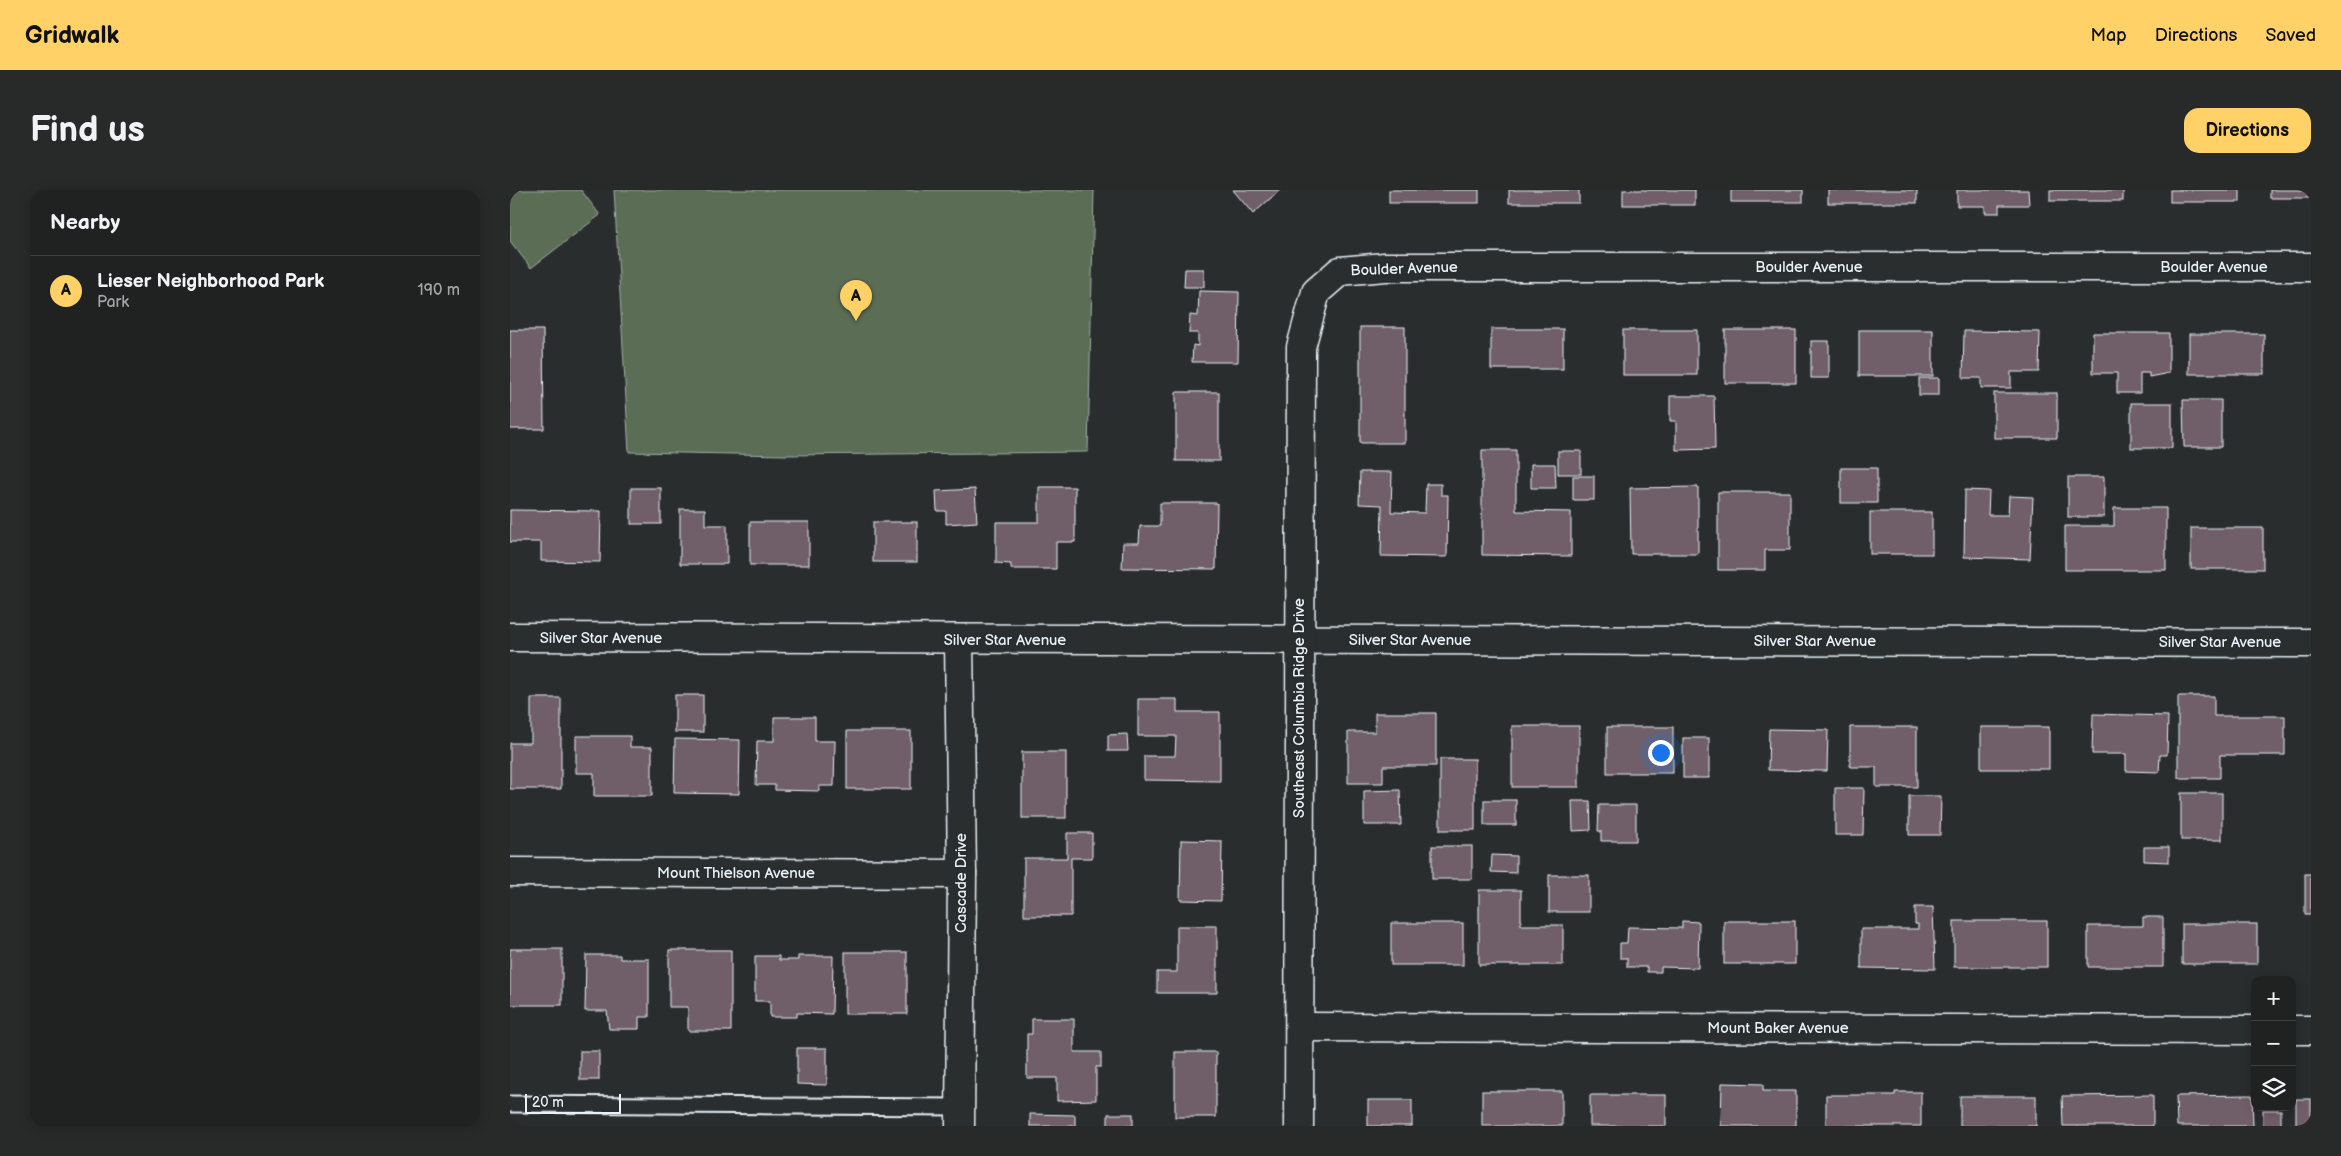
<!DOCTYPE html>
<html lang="en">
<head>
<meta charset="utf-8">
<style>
	:root { --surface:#202222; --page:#282a2a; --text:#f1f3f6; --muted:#a2a4a5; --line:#3d3f40; --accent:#ffd166 }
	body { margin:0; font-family:"Balsamiq Sans",sans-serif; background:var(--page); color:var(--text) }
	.controls { position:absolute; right:15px; bottom:15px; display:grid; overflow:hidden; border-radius:10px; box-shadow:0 2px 12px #0003 }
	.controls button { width:45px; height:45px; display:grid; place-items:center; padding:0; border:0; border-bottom:1px solid var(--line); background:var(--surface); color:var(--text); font:25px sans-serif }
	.scale { position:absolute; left:15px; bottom:12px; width:96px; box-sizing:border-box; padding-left:5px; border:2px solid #e8f1f8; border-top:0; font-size:14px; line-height:18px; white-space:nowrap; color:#e8f1f8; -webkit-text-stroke:4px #2a2d2e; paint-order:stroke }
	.you { position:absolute; left:1150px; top:562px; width:18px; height:18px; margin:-12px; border:4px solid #fff; border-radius:50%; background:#1a73e8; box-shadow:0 0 0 8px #1a73e833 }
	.badge { display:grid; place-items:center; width:32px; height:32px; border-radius:50%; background:var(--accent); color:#111; font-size:16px; font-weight:700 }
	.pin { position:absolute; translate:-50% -41px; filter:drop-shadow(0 1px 2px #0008) }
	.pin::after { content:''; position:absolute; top:26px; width:18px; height:15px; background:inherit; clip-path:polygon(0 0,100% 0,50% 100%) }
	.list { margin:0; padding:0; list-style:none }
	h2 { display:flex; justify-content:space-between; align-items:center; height:65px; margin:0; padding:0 20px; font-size:21px }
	h2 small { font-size:16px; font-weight:400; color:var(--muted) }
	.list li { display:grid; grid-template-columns:32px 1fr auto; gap:15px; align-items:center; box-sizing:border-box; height:70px; padding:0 20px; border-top:1px solid var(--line) }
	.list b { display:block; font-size:19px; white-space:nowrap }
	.list p { margin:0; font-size:16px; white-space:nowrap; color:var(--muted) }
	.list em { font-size:16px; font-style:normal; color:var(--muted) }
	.icon { flex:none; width:28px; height:28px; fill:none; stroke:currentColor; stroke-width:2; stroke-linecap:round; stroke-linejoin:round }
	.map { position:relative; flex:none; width:1801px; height:936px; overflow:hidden; border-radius:15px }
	header { display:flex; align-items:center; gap:30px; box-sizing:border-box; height:70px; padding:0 25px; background:var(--accent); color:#111 }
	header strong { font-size:24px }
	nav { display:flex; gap:28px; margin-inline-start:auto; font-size:18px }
	.intro { display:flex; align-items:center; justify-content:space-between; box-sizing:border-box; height:120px; padding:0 30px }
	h1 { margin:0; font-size:35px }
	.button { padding:12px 22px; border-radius:15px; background:var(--accent); color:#111; font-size:18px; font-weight:700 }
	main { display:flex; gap:30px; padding:0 30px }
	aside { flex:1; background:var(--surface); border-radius:15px; box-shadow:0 2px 12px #0003 }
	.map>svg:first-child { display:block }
	.green { fill:#5b6d57; stroke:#a2afa8 }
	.building { fill:#705e67; stroke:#e8f1f8 }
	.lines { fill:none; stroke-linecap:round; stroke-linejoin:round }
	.service-casing { stroke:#e8f1f8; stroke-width:19 }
	.minor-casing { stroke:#e8f1f8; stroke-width:31 }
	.service { stroke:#2a2d2e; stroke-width:15 }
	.minor { stroke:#2a2d2e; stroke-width:28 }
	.labels { text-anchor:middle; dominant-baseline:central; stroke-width:4; stroke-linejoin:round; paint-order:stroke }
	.street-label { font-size:15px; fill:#e8f1f8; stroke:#2a2d2e }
</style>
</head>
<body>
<header>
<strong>Gridwalk</strong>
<nav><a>Map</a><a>Directions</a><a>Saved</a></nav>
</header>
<div class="intro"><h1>Find us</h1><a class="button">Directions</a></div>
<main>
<aside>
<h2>Nearby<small></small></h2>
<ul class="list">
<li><span class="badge">A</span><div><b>Lieser Neighborhood Park</b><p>Park</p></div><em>190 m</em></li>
</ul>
</aside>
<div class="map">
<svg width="1801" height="936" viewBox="0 0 1801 936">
	<rect width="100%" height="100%" fill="#2a2d2e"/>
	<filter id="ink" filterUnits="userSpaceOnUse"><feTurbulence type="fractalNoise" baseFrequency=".02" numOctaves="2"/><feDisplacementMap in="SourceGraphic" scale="10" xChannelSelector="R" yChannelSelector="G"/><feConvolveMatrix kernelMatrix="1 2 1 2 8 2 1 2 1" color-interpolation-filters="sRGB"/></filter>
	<g filter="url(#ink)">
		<g class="green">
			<polygon points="0,0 71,0 90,25 21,78 0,51"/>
			<polygon points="104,0 584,0 578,262 276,265 119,262"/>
		</g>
		<g class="building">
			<polygon points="723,0 770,0 743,24"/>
			<rect x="879" y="0" width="90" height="13"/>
			<rect x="999" y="0" width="70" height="13"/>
			<rect x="1113" y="0" width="72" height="15"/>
			<rect x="1221" y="0" width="72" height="12"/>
			<rect x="1318" y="0" width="89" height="13"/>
			<polygon points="1447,0 1518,0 1519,15 1489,15 1489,23 1475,23 1475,16 1447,16"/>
			<rect x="1540" y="0" width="73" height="11"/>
			<rect x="1660" y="0" width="70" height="12"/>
			<rect x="1760" y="0" width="41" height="8"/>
			<polygon points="675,79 694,79 694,97 674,97"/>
			<polygon points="689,101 729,102 728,172 682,172 683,155 688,156 688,143 679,143 680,125 688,126"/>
			<rect x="850" y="137" width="45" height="116"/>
			<rect x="981" y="139" width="72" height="40"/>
			<polygon points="0,140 33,140 34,239 0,239"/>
			<rect x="1113" y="140" width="74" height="45"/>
			<rect x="1215" y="140" width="71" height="53"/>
			<rect x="1349" y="140" width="74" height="46"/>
			<polygon points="1454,141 1530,142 1529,182 1501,182 1501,198 1471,198 1471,188 1453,188"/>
			<polygon points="1583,143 1659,143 1659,183 1639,187 1639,183 1630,183 1630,203 1607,203 1607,183 1583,183"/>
			<rect x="1679" y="144" width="75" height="40"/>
			<rect x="1301" y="151" width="18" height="37"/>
			<rect x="1409" y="188" width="20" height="17"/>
			<rect x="666" y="202" width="43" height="69"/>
			<rect x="1484" y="203" width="63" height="45"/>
			<polygon points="1160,206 1204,206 1205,259 1166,260 1166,231 1160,231"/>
			<polygon points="1673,210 1711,210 1711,257 1674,257"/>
			<rect x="1621" y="213" width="41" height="45"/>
			<polygon points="972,260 1006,260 1006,321 1061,322 1061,366 972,365"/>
			<rect x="1048" y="261" width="23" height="23"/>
			<polygon points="1021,274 1045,274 1046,298 1021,298"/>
			<rect x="1331" y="278" width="36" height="35"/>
			<polygon points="850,282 882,282 881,322 915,323 916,294 931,294 931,305 938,305 937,367 871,366 872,315 849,314"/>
			<rect x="1063" y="286" width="21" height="24"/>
			<rect x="1558" y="287" width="36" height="40"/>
			<polygon points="529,297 565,297 565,352 546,352 546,379 501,379 501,374 486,373 486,332 529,332"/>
			<polygon points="1188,297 1188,364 1121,364 1120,298"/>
			<rect x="121" y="298" width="30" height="36"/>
			<polygon points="465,299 467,332 436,334 436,321 427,321 426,301"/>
			<polygon points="1455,300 1479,301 1478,325 1498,325 1499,306 1523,307 1520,369 1454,367"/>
			<polygon points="1208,302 1280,302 1280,360 1255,360 1255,380 1208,380"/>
			<polygon points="650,313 707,313 706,379 612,378 613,353 629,353 630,336 650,336"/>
			<polygon points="1604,318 1656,318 1656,380 1555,380 1555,336 1604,336"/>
			<polygon points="170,319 195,319 195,335 217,335 217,374 170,374"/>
			<polygon points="0,320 91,321 90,372 31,371 31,352 0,352"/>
			<rect x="1360" y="322" width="62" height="42"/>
			<rect x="240" y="332" width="59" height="43"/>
			<rect x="363" y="332" width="44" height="40"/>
			<rect x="1681" y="338" width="72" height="41"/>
			<rect x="165" y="505" width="28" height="37"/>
			<polygon points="1668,506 1704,506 1704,526 1775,526 1775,565 1710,565 1710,588 1668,588"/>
			<polygon points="21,508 51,508 51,599 0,599 0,553 21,553"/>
			<polygon points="628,509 667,509 667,522 710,522 710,591 634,590 634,566 665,566 666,546 628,546"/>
			<polygon points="865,523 926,523 926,576 873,576 873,593 838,593 838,542 865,542"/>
			<polygon points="1583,524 1658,526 1657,565 1650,565 1649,582 1616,581 1616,564 1582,564"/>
			<polygon points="264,527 305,527 305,551 325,551 324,596 309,596 309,601 265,600 265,595 246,595 247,551 264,551"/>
			<rect x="1002" y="536" width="67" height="61"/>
			<rect x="1097" y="537" width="66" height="46"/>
			<polygon points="1340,537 1407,537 1407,597 1366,597 1366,577 1340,577"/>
			<rect x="1471" y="537" width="68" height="42"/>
			<polygon points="1259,539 1318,540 1317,581 1258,580"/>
			<rect x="337" y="541" width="64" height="58"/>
			<polygon points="617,544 618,561 598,561 598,545"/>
			<polygon points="66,546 120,546 120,557 142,557 142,606 84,606 84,583 66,583"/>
			<rect x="1173" y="548" width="26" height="40"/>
			<polygon points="165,549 230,550 229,604 164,603"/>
			<rect x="512" y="562" width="44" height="66"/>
			<rect x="930" y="569" width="35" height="71"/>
			<polygon points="1325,598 1354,598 1353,645 1325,645"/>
			<polygon points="890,600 891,635 854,635 854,601"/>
			<rect x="1671" y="603" width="41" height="47"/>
			<polygon points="1399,606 1431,606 1430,645 1399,645"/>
			<rect x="974" y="610" width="32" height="25"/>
			<polygon points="1062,611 1080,611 1081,640 1063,641"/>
			<polygon points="1089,615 1126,615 1126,651 1091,651 1091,641 1088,641"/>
			<polygon points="557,643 582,643 582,668 561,668 561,726 514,726 514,668 557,668"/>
			<polygon points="671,650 712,651 711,711 670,710"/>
			<rect x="922" y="656" width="40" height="33"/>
			<polygon points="1634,657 1659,657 1659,672 1634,671"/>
			<polygon points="982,665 1006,666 1006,683 981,682"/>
			<rect x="1795" y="684" width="6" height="40"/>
			<rect x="1039" y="685" width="40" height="37"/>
			<polygon points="969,700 1011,700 1011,735 1053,735 1053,775 969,775"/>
			<polygon points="1405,717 1423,717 1425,779 1351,778 1351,739 1408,739 1408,734 1405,734"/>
			<polygon points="1633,727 1653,727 1653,777 1578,777 1578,736 1633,736"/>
			<polygon points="1172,731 1189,732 1188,778 1151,777 1151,782 1137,782 1137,777 1117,777 1117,768 1110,768 1110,753 1117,753 1118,737 1172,738"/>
			<rect x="1214" y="731" width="71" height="43"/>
			<rect x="1444" y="731" width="93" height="46"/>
			<rect x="881" y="733" width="72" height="42"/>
			<rect x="1672" y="734" width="75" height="40"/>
			<polygon points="667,736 707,736 707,803 647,803 647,782 667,782"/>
			<rect x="0" y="759" width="52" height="56"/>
			<polygon points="159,760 221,760 221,841 178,841 178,817 159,817"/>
			<rect x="335" y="762" width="62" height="62"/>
			<polygon points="76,765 110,765 110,769 139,769 139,827 129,827 129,839 99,839 97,821 75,821"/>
			<polygon points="245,766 269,766 269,770 288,770 288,766 323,766 322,824 287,823 287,827 260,827 260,811 245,811"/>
			<polygon points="522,829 564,829 564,862 591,862 591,877 586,877 586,910 547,911 547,888 517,888 517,844 522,844"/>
			<polygon points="287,858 317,858 317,895 287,894"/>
			<rect x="70" y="861" width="19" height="29"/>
			<rect x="665" y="862" width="41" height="65"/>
			<polygon points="1212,893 1253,894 1253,901 1286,901 1286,936 1211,936"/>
			<rect x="972" y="901" width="80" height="35"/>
			<polygon points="1385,902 1411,902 1411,936 1316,936 1316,905 1385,905"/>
			<rect x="1080" y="905" width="76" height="31"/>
			<polygon points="1643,905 1643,936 1553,936 1552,906"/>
			<polygon points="1742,905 1743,936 1667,936 1666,906"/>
			<rect x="1450" y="906" width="76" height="30"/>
			<rect x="1786" y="909" width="15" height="27"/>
			<rect x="858" y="910" width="44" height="26"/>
			<rect x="1753" y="920" width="18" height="16"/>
			<polygon points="520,924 565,925 565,936 520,936"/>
			<rect x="598" y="924" width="25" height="12"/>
		</g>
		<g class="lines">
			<g class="service-casing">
				<polyline id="service" points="0,914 450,917"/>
			</g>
			<g class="minor-casing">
				<g id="minor">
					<polyline points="0,447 1801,453"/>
					<polyline points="449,450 452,684 450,936"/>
					<polyline points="0,682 452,684"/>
					<polyline points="790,837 1745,840"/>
					<polyline points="1782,840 1801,840"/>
					<polyline points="789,936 791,157 806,102 830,81 875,77 1801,77"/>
				</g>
			</g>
			<use href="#service" class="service"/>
			<use href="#minor" class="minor"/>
		</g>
	</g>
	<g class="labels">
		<g class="street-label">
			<text x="1299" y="77">Boulder Avenue</text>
			<text x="1704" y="77">Boulder Avenue</text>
			<text transform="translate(894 79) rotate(-2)">Boulder Avenue</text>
			<text x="91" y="448">Silver Star Avenue</text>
			<text x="495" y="450">Silver Star Avenue</text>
			<text x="900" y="450">Silver Star Avenue</text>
			<text x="1305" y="451">Silver Star Avenue</text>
			<text x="1710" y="452">Silver Star Avenue</text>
			<text transform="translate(789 518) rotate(-90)">Southeast Columbia Ridge Drive</text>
			<text x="226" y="683">Mount Thielson Avenue</text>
			<text transform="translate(451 693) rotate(-90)">Cascade Drive</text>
			<text x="1268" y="838">Mount Baker Avenue</text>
		</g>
	</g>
</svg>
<div class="controls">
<button>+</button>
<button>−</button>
<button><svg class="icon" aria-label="layers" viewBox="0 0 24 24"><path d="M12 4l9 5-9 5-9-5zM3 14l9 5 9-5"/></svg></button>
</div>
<div class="scale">20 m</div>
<div class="you"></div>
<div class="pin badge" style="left:346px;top:131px">A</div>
</div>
</main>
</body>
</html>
